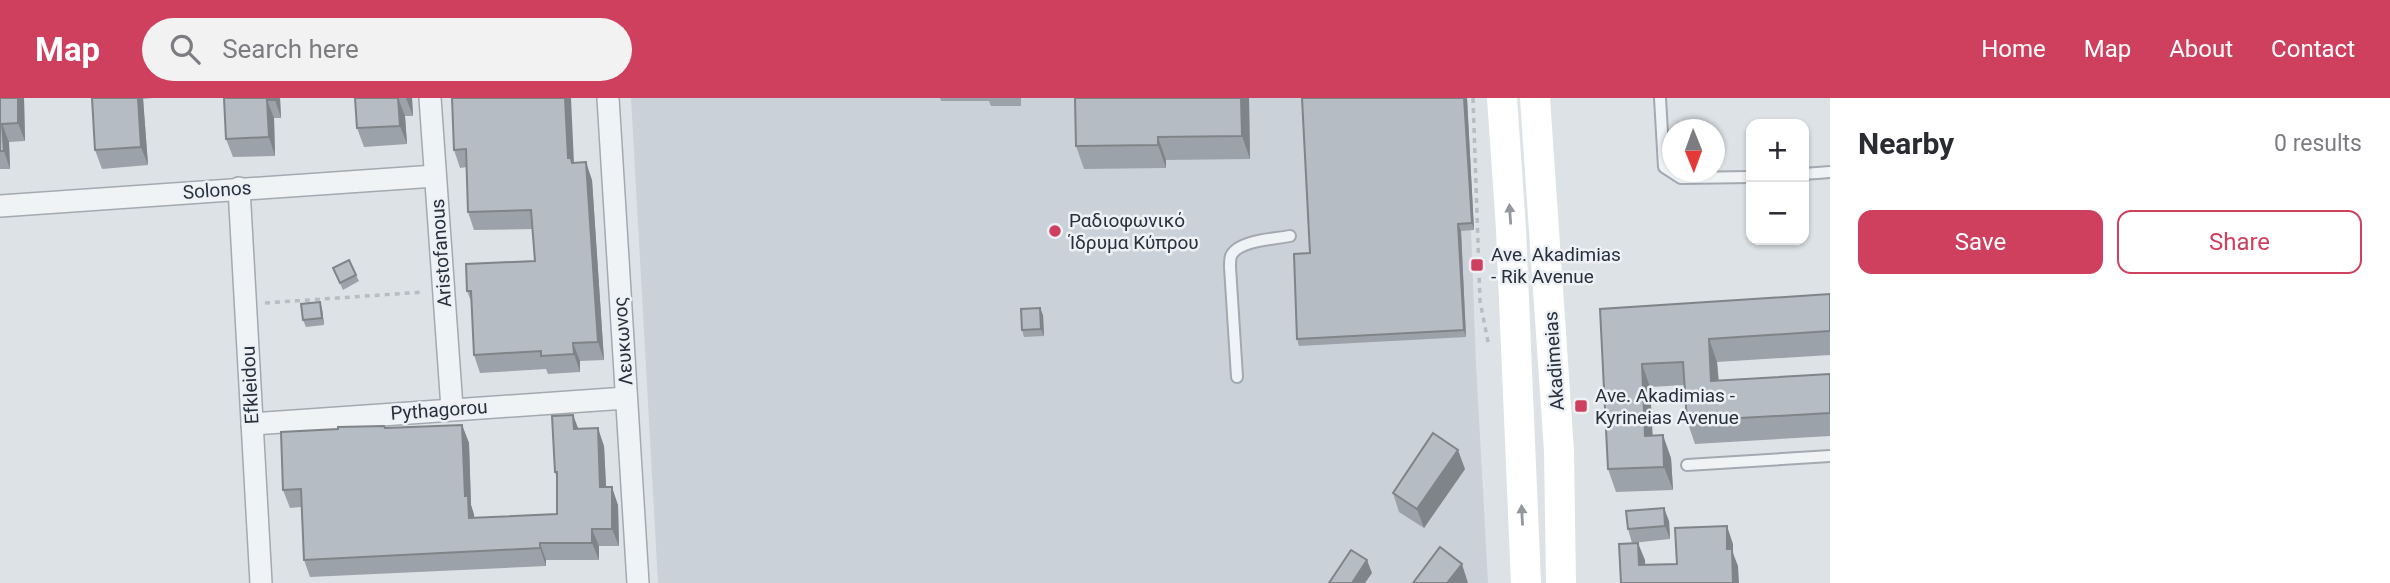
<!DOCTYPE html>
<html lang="en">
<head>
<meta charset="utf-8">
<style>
	:root { --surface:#fff; --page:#f2f2f3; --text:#2b2b33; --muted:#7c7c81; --line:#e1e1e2; --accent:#cf405f }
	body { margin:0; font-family:Roboto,sans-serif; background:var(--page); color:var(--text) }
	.controls { position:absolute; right:21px; top:21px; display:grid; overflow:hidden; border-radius:14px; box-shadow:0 2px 5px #0004 }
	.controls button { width:63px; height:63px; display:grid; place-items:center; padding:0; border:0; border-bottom:2px solid var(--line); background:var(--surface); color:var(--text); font:35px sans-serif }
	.compass { position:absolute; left:1662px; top:21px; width:63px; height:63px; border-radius:50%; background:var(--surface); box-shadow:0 2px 5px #0004; rotate:179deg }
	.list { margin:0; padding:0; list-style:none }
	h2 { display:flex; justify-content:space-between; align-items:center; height:91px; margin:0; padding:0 28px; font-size:30px }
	h2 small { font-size:23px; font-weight:400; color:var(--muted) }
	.actions { display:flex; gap:14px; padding:21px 28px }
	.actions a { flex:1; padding:16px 0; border:2px solid var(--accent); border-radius:14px; text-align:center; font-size:24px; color:var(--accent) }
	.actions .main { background:var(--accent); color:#fff }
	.icon { flex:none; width:38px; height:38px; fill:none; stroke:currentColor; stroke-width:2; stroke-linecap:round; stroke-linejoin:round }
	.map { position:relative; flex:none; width:1830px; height:485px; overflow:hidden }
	header { display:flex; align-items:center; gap:42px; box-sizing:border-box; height:98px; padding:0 35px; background:var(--accent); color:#fff }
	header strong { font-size:33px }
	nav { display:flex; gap:38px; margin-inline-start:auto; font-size:24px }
	.search { width:490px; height:63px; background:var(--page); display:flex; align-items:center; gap:18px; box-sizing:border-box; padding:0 24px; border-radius:38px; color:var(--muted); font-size:26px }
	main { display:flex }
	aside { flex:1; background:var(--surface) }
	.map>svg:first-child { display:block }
	.built { fill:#cbd1d9 }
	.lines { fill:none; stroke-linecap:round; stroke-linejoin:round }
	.lane-casing { stroke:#a3a9b1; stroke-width:14 }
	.street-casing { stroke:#a3a9b1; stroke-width:24 }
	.path { stroke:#b8bdc2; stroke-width:3.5; stroke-dasharray:5 5; stroke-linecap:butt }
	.lane { stroke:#f0f3f6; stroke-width:10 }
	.street { stroke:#f0f3f6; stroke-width:21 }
	.secondary { stroke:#fff; stroke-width:30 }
	.wall { fill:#9ca2a9 }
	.shaded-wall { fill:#7f8489 }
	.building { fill:#b5bcc4; stroke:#7f8489; stroke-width:2 }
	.oneway { fill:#93989e }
	.poi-dot { fill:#cf405f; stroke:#edf1f5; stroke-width:2.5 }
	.labels { text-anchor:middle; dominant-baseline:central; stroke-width:5; stroke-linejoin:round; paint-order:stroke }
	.street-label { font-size:19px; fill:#27313e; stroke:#edf1f5 }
	.poi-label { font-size:19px; fill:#27313e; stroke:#edf1f5; text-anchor:start }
</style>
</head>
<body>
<header>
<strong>Map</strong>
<div class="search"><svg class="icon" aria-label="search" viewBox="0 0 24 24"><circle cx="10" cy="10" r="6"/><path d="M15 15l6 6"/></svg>Search here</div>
<nav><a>Home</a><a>Map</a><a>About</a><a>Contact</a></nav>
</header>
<main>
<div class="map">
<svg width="1830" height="485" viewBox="0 0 1830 485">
	<rect width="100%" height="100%" fill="#dde2e7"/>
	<polygon class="built" points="631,0 1466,0 1476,266 1488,485 658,485"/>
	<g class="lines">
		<g class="lane-casing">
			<g id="lane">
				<polyline points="1660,0 1664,69 1681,80 1751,79"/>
				<polyline points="1804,76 1830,74"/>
				<path d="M1237 279 1230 169C1230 165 1230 161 1231 158 1238 142 1275 141 1290 138"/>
				<polyline points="1687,367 1830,358"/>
			</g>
		</g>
		<g class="street-casing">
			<g id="street">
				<polyline points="430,0 452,310"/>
				<polyline points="608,0 638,485"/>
				<polyline points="239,90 261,485"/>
				<polyline points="0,108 435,78"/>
				<polyline points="252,326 626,300"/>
			</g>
		</g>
		<g class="path">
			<polyline points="1473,0 1480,203 1489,249"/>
			<polyline points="265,205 424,194"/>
		</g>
		<use href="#lane" class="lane"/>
		<use href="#street" class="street"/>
		<g class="secondary">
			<polyline points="1502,0 1511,131 1526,485"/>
			<polyline points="1535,0 1559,353 1561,485"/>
		</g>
	</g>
	<g class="wall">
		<polygon points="0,0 24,0 25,43 9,44 10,71 0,71"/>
		<polygon points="92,0 153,0 143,1 148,67 102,71 95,52"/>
		<polygon points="224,0 280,0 281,20 274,20 275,58 233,59 226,41"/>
		<polygon points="355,0 412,0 413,18 405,18 407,46 364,49 357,30"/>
		<polygon points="452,0 574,65 592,82 604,262 580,263 580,274 548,276 546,271 480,275 474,257 471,203 467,193 535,163 533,131 474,132 468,114 467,69 460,70 454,52"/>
		<polygon points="940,0 1021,0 1021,8 991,8 989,3 941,3"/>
		<polygon points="1075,0 1249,0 1250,61 1166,62 1166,70 1084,71 1076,48"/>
		<polygon points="1302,0 1467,0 1474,132 1461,133 1466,239 1299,248 1297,241 1310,155"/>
		<polygon points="333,170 356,177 359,183 343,192"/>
		<polygon points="1830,196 1830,257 1717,264 1719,283 1830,276 1830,338 1695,346 1687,323 1685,287 1650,289 1652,338 1671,360 1673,392 1616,394 1608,371 1600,211"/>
		<polygon points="322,211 324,227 306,229 303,222"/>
		<polygon points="1043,217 1044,238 1024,239 1022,232"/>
		<polygon points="462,327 469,345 471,407 474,420 557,416 557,381 555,374 578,331 604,348 606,389 618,407 619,448 599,448 599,462 546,462 546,468 310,479 304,462 301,409 290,410 283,392 338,331 384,328 385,330"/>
		<polygon points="1465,371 1424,430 1399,414 1393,395"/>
		<polygon points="1669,423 1670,441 1632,445 1628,431"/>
	</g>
	<g class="shaded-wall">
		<polygon points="18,0 24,0 25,43 18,25"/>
		<polygon points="138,0 143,0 148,67 141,49"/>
		<polygon points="275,0 280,0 281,20 275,2"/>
		<polygon points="398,0 405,18 407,46 400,28"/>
		<polygon points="406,0 412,0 413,18"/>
		<polygon points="565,0 571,0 574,66 578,78 568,60"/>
		<polygon points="1241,0 1249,0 1250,61 1242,38"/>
		<polygon points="1464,0 1467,0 1474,132 1472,125"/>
		<polygon points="267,2 274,20 275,58 269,39"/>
		<polygon points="2,26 9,44 10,71 4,53"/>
		<polygon points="1158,39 1166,62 1166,70 1158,47"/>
		<polygon points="586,64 592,82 604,262 598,244"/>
		<polygon points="1458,126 1461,133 1466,239 1464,232"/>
		<polygon points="320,204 322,211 324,227 322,220"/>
		<polygon points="1040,210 1043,217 1044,238 1041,231"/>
		<polygon points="1709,241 1717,264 1720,306 1711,283"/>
		<polygon points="573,245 580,263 580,274 574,256"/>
		<polygon points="1642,266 1650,289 1654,361 1645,338"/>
		<polygon points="573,317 580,335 574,331"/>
		<polygon points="462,327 469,345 471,407 474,416 475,438 469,420 465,398"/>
		<polygon points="598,330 604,348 607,407 600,389"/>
		<polygon points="1663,337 1671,360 1673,392 1664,369"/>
		<polygon points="1458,352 1465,371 1424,430 1417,411"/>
		<polygon points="612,389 618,407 619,448 612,431"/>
		<polygon points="1664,410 1669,423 1670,441 1665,428"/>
		<polygon points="1727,428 1733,446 1733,455 1738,468 1739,485 1733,485 1727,451"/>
		<polygon points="592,431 599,448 599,462 592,445"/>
		<polygon points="540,445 546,462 546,468 540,450"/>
		<polygon points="1638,445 1645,462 1646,485 1639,467"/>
		<polygon points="1367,462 1372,475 1365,485 1352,485"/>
		<polygon points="1462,466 1468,485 1447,485"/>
	</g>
	<g class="building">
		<polygon points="0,0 18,0 18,25 2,26 4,53 0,53"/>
		<polygon points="92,0 138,0 141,49 95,52"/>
		<polygon points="224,0 275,0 275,2 267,2 269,39 226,41"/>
		<polygon points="355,0 399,0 398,0 400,28 357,30"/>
		<polygon points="452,0 565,0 568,60 571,60 572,65 586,64 598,244 573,245 574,256 541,258 541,253 474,257 471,193 467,193 466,166 535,163 531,112 468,114 466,51 454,52"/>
		<polygon points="1075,0 1241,0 1242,38 1158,39 1158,47 1076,48"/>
		<polygon points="1302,0 1464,0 1472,125 1458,126 1464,232 1297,241 1294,156 1310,155"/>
		<polygon points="349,162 356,177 340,185 333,170"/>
		<polygon points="1830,196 1830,233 1709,241 1711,283 1830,276 1830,315 1687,323 1683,264 1642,266 1645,338 1663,337 1664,369 1608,371 1600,211"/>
		<polygon points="320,204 322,220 303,222 301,206"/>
		<polygon points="1040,210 1041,231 1022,232 1021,211"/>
		<polygon points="573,317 574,331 598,330 600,389 612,389 612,431 592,431 592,445 540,445 540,450 304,462 301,391 283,392 281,334 338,331 338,329 384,328 385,330 462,327 465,398 468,398 469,420 557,416 557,374 555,374 552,318"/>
		<polygon points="1433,335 1458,352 1417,411 1393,395"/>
		<polygon points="1664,410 1665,428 1628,431 1626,413"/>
		<polygon points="1727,428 1727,451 1732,451 1733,485 1621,485 1619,446 1638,445 1639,467 1677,466 1675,430"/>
		<polygon points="1440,449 1462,466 1447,485 1413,485"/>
		<polygon points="1351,452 1367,462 1352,485 1329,485"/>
	</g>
	<defs><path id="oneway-solid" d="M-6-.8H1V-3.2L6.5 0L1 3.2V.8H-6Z" transform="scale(1.75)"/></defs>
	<g class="oneway">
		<use href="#oneway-solid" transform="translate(1510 116) rotate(-94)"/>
		<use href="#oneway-solid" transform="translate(1522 417) rotate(-93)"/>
	</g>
	<g class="poi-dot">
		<circle cx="1055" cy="133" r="7"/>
		<rect x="1470" y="160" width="14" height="14" rx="3.5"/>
		<rect x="1574" y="301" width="14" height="14" rx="3.5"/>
	</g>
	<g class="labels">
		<g class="street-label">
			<text transform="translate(217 92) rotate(-4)">Solonos</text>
			<text transform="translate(441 155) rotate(-94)">Aristofanous</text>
			<text transform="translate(623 243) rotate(-94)">Λευκωνος</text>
			<text transform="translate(1554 263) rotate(-94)">Akadimeias</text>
			<text transform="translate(250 287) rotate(-93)">Efkleidou</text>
			<text transform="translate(439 312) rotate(-4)">Pythagorou</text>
		</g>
		<g class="poi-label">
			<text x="1069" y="122">Ραδιοφωνικό<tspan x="1069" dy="22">Ίδρυμα Κύπρου</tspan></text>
			<text x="1491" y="156">Ave. Akadimias<tspan x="1491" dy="22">- Rik Avenue</tspan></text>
			<text x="1595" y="297">Ave. Akadimias -<tspan x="1595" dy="22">Kyrineias Avenue</tspan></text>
		</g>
	</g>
</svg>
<div class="controls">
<button>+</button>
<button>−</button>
</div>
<svg class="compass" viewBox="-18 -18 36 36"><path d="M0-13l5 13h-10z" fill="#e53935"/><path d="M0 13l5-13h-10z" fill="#7c7c81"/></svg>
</div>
<aside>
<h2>Nearby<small>0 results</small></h2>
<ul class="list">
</ul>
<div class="actions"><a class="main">Save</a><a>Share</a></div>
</aside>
</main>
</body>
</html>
